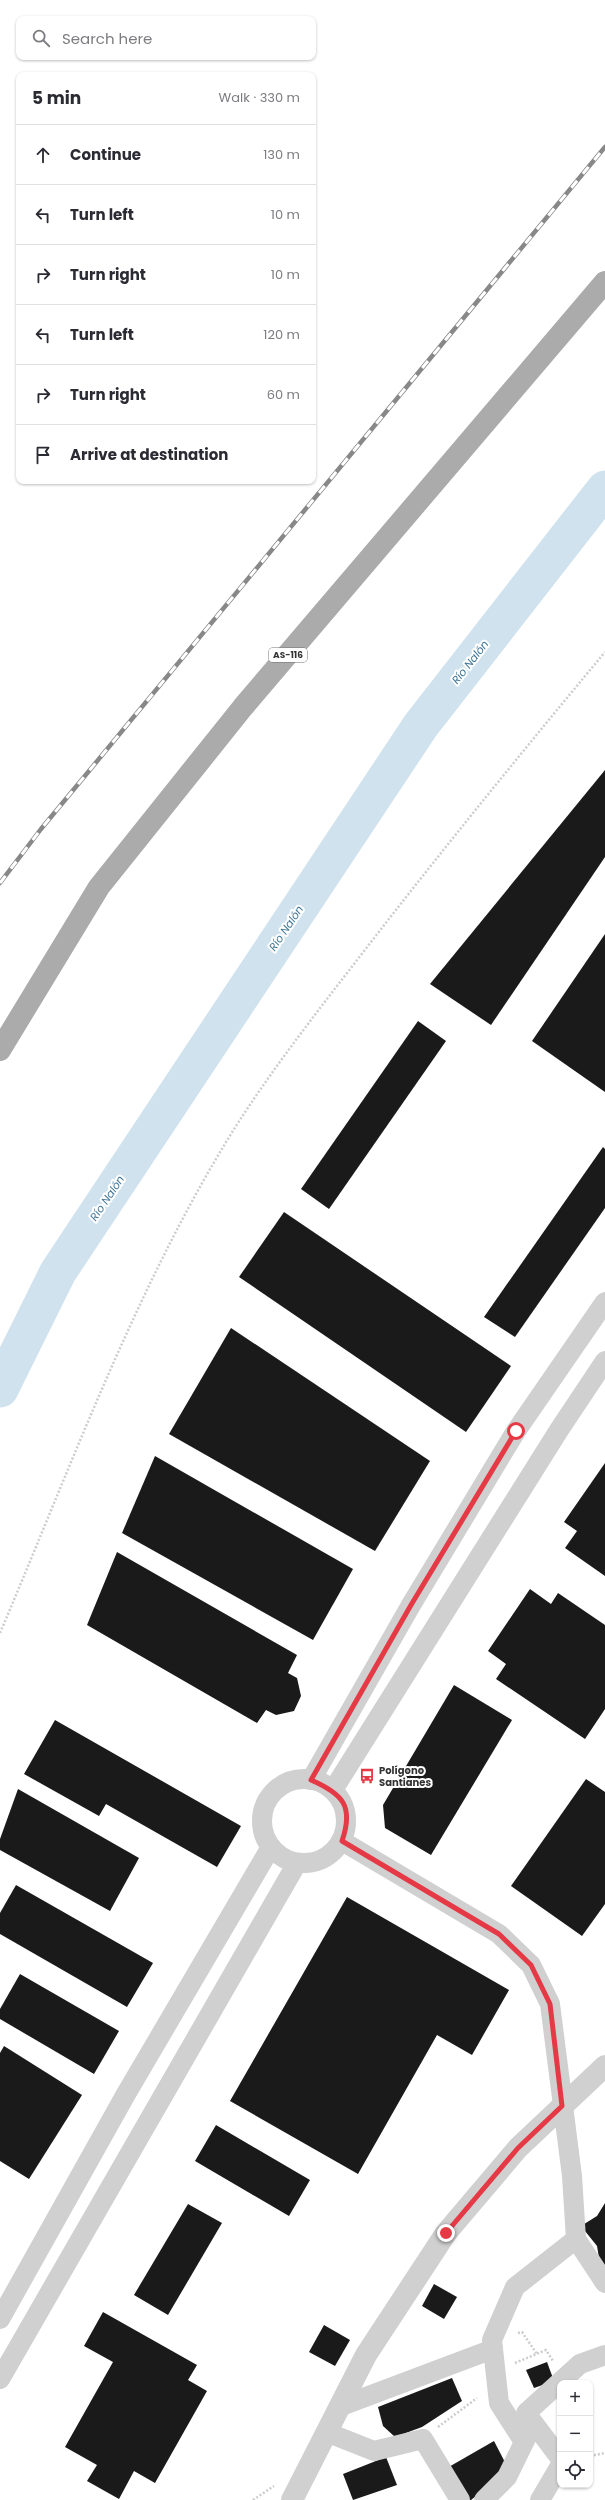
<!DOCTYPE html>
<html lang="en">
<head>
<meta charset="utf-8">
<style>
	:root { --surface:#fff; --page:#f7f7f7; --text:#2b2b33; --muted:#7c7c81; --line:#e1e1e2 }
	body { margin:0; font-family:Poppins,sans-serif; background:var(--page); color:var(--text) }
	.controls { position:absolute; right:12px; bottom:12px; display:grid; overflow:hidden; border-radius:8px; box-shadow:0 1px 3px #0004 }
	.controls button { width:36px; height:36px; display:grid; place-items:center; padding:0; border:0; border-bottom:1px solid var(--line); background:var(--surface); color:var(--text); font:20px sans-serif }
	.stop { position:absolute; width:12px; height:12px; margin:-9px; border:3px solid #e63946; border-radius:50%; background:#fff }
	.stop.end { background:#e63946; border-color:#fff; box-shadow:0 1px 4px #0008 }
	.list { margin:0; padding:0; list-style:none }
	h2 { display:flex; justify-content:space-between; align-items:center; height:52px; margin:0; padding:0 16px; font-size:17px }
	h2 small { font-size:13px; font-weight:400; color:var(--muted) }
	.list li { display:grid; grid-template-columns:26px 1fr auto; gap:12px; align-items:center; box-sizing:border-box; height:60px; padding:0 16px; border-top:1px solid var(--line) }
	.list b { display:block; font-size:15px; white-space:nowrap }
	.list em { font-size:13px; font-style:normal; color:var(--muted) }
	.icon { flex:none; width:22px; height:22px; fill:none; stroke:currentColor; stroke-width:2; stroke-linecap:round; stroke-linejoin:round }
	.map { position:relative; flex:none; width:605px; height:2500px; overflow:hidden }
	.search { position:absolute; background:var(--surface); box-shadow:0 1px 3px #0004; left:16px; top:16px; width:300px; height:44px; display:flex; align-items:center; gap:10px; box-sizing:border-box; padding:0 14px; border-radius:8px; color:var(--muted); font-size:15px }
	.panel { position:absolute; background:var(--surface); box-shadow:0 1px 3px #0004; left:16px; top:72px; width:300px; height:412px; border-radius:8px }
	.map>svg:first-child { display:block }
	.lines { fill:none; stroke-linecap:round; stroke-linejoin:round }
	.river { stroke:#cfe2ee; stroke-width:37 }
	.building { fill:#1a1a1a }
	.path { stroke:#cdcdcd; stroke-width:2.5; stroke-dasharray:2 2; stroke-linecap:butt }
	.minor { stroke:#d0d0d0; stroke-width:20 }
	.tertiary { stroke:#d0d0d0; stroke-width:22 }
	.primary { stroke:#ababab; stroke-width:22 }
	.rail-casing { stroke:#888; stroke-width:4.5 }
	.rail { stroke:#fff; stroke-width:3; stroke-dasharray:9; stroke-linecap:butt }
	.route { stroke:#e63946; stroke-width:5 }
	.labels { text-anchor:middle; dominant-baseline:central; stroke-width:4; stroke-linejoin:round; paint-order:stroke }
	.shield { fill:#fff; stroke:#707070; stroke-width:1 }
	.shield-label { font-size:9px; font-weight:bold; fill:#333 }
	.poi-label { font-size:10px; font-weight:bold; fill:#333; stroke:#fff; text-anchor:start }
	.water-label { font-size:11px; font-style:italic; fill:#3f7597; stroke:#fff }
</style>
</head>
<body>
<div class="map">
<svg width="605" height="2500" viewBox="0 0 605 2500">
	<rect width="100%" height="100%" fill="#fff"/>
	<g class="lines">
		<polyline class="river" points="0,1389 58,1272 421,725 605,489"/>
	</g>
	<g class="building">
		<polygon points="605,770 605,857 491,1025 430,984"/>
		<polygon points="605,934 605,1092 532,1041"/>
		<polygon points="418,1021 446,1041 329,1209 301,1189"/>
		<polygon points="603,1147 605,1149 605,1208 515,1337 484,1317"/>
		<polygon points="284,1212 511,1366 466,1432 239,1277"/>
		<polygon points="231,1328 430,1461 375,1551 169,1434"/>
		<polygon points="155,1456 353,1569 313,1640 122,1533"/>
		<polygon points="605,1463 605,1576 565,1548 577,1531 564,1522"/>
		<polygon points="117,1552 297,1655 288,1673 297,1678 301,1696 294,1711 276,1715 266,1710 257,1723 87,1625"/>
		<polygon points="530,1589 551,1604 558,1593 605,1625 605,1709 585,1739 496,1679 506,1664 488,1651"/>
		<polygon points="454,1685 512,1720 431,1855 385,1828 383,1805"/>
		<polygon points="55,1720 241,1826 217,1867 106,1804 99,1816 24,1774"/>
		<polygon points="586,1779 605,1792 605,1904 582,1936 511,1886"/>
		<polygon points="18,1789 139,1858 110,1911 0,1850 0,1839"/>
		<polygon points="16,1885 153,1963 127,2007 0,1934 0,1913"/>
		<polygon points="347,1897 509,1990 472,2055 437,2035 358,2174 230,2101"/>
		<polygon points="20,1974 119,2031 94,2074 0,2019 0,2009"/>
		<polygon points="4,2046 82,2095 29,2179 0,2161 0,2053"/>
		<polygon points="216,2125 310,2180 289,2216 195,2161"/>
		<polygon points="605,2203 605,2267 599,2258 597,2246 581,2226 597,2216"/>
		<polygon points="188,2204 222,2223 168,2315 134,2295"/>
		<polygon points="434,2284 457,2297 444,2319 422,2306"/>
		<polygon points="103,2312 197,2365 188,2380 207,2391 155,2483 134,2471 119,2499 87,2481 97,2465 65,2447 113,2362 84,2346"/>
		<polygon points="324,2325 350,2340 335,2366 309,2352"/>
		<polygon points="547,2362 554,2381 534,2388 526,2370"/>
		<polygon points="452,2378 462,2401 422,2427 395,2437 383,2426 378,2407"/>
		<polygon points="494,2441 509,2470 471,2500 465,2500 447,2468"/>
		<polygon points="386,2457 397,2485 353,2500 343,2474"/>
	</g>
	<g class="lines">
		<g class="path">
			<path d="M0 1633C72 1464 138 1282 236 1126 277 1062 324 1003 371 942 447 844 526 747 605 652"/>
			<polyline points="518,2333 522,2332 537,2354"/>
			<polyline points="515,2363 546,2350 553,2361"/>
			<polyline points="438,2427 477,2398"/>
			<polyline points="590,2456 605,2453"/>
			<polyline points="253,2500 274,2486"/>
		</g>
		<g class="minor">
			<circle cx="304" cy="1821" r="42"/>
			<polyline points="311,1780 411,1605 516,1431 605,1302"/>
			<polyline points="333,1790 559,1430 605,1361"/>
			<polyline points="342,1841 499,1934 531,1965 550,2004 572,2176 576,2239 605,2283"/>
			<polyline points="0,2319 126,2094 271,1847"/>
			<polyline points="0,2379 297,1863"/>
			<polyline points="339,2407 493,2349"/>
			<polyline points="326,2432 374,2451 423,2439 460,2500"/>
			<polyline points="524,2442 499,2403 492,2340 515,2287 576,2239"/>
			<polyline points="560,2458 526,2413 580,2364 605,2355"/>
			<polyline points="484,2500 507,2477 530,2430"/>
			<polyline points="540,2500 560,2466"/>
		</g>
		<polyline class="tertiary" points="292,2500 366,2355 446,2233 518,2148 605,2066"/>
		<polyline class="primary" points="0,1050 99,887 243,707 605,282"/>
		<g class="rail-casing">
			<polyline id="rail" points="0,883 41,829 605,147"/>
		</g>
		<use href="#rail" class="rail"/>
	</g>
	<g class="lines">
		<path class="route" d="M446 2233 518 2148 562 2106 550 2004 531 1965 499 1934 342 1841C354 1806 343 1794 311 1780L411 1605 516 1431"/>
	</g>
	<defs>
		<g id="bus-bare" transform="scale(1.2)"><path d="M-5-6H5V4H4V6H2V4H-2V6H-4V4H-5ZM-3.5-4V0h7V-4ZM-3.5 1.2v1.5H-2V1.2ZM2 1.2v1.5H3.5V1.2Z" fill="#e63946" stroke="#fff" stroke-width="2.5" paint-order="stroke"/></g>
	</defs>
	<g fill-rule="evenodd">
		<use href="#bus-bare" x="367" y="1776"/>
	</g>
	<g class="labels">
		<rect class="shield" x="269" y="648" width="38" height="14" rx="3"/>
		<g class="shield-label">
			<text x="288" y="655">AS-116</text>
		</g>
		<g class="poi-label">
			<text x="379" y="1770">Polígono<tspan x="379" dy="12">Santianes</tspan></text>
		</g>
		<g class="water-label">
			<text transform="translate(470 662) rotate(-52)">Río Nalón</text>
			<text transform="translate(286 928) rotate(-56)">Río Nalón</text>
			<text transform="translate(107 1198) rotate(-56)">Río Nalón</text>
		</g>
	</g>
</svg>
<div class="controls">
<button>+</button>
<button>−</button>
<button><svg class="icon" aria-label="locate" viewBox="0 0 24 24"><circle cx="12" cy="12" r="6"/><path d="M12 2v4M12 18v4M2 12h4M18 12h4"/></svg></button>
</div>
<div class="stop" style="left:516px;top:1431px"></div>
<div class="stop end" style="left:446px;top:2233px"></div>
<div class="search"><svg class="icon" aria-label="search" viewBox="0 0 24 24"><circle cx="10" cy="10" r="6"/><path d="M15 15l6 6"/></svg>Search here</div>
<section class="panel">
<h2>5 min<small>Walk · 330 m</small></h2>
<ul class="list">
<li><svg class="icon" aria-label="ahead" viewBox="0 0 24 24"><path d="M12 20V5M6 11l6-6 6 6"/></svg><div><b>Continue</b></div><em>130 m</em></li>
<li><svg class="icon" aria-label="left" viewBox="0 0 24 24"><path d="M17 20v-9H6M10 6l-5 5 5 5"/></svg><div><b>Turn left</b></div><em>10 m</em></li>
<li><svg class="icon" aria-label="right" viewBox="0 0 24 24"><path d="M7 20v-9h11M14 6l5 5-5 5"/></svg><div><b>Turn right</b></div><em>10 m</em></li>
<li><svg class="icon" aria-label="left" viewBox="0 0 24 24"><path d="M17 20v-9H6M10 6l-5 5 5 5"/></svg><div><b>Turn left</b></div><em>120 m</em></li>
<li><svg class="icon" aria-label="right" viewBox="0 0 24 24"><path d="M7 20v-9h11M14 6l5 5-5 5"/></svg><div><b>Turn right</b></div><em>60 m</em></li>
<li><svg class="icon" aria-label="arrive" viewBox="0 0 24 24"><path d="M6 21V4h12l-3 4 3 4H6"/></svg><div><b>Arrive at destination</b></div></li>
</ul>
</section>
</div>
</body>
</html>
